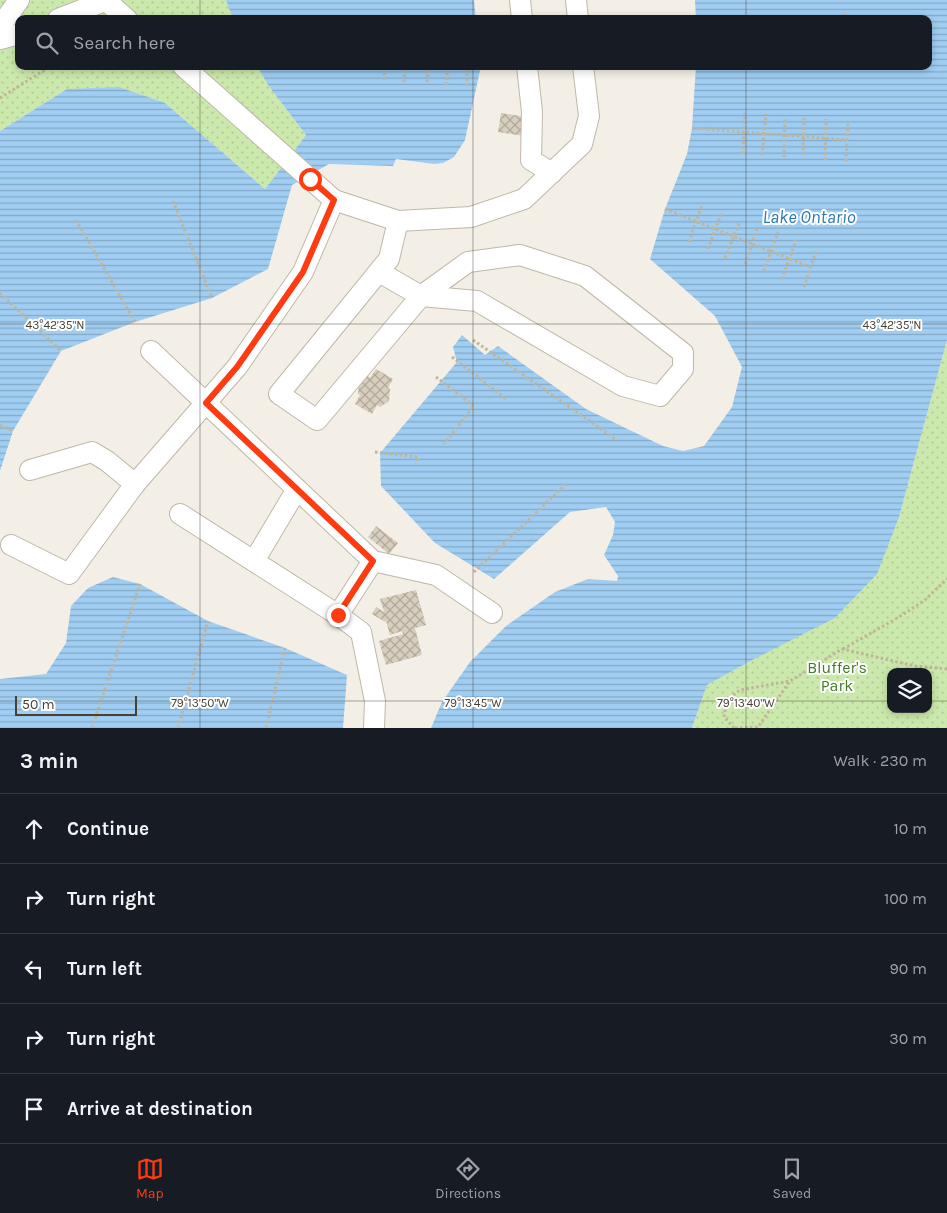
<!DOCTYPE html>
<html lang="en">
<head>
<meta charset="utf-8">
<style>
	:root { --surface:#171b24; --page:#242831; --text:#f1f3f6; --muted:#9ea1a6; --line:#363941; --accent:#ff3b11 }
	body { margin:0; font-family:Karla,sans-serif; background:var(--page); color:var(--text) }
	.controls { position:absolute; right:15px; bottom:15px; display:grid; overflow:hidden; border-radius:10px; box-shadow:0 2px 8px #0003 }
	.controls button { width:45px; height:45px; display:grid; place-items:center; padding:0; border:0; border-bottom:1px solid var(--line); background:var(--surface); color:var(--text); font:25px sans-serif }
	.scale { position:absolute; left:15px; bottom:12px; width:122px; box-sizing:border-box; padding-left:5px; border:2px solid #464035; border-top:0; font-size:14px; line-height:18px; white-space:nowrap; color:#464035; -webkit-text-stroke:4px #fff; paint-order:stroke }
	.stop { position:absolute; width:15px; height:15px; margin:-11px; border:4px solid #ff3b11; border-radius:50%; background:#fff }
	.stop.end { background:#ff3b11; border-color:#fff; box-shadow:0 1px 5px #0008 }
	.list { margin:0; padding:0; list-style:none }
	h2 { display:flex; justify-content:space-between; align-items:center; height:65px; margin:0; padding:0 20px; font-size:21px }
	h2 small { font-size:16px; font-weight:400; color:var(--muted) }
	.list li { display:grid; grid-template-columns:32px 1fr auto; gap:15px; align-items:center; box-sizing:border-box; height:70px; padding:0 20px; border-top:1px solid var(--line) }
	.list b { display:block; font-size:19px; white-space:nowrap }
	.list em { font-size:16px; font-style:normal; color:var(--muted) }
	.icon { flex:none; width:28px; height:28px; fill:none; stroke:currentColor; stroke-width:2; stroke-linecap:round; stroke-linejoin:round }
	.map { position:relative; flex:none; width:947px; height:728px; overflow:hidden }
	.search { position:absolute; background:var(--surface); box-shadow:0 2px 8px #0003; left:15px; right:15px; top:15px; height:55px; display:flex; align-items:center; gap:12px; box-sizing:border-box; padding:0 18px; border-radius:10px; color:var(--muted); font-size:19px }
	.sheet { height:415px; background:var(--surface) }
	nav { display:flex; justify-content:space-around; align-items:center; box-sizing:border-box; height:70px; border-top:1px solid var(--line); background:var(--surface); font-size:14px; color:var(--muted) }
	nav a { display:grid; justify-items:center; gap:2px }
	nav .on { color:var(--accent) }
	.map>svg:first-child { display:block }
	.park { fill:url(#park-dots); fill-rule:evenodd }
	.water { fill:url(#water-rules) }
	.building { fill:url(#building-cross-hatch) }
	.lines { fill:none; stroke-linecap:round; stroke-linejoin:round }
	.minor-casing { stroke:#bfb8a8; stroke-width:22 }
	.path { stroke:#c1b499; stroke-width:3; stroke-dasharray:2.5 2.5; stroke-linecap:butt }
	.minor { stroke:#fff; stroke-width:20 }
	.route { stroke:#ff3b11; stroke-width:6 }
	.ticks { fill:none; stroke:#464035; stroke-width:1; stroke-opacity:0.45 }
	.labels { text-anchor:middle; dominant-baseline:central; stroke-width:4; stroke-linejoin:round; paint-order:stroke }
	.park-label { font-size:16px; fill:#447927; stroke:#fff }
	.water-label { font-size:18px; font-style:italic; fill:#2c77b4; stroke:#fff }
	.ticks-label { font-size:12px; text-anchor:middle; fill:#464035; stroke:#fff; stroke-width:4; stroke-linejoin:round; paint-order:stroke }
</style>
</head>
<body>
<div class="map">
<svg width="947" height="728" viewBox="0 0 947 728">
	<defs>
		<pattern id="park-dots" width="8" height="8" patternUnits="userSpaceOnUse" patternTransform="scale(1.25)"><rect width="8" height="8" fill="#cce9ad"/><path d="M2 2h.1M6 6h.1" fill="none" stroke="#b1c995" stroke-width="1.8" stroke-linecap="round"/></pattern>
		<pattern id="water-rules" width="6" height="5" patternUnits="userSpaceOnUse" patternTransform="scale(1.25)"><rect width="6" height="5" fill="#a0cef2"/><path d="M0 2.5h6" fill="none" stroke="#84a9c5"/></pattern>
		<pattern id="building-cross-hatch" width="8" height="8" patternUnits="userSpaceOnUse" patternTransform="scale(1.25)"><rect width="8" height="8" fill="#d8cebe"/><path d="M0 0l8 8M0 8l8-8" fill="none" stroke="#b1a99b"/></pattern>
	</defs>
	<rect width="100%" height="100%" fill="#f3efe6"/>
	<g class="park">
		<polygon points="0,0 226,0 233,19 19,19 19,66 257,66 268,85 306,135 265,189 165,103 67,89 0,131"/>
		<path d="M947 340V728H692L707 685 756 658 899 517ZM891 672H928V709H891Z"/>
	</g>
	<g class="water">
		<polygon points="226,0 474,0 476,19 233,19"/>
		<polygon points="695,0 947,0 947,340 899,517 877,574 835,618 756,658 707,685 692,728 431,728 442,702 470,662 506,626 555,592 588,579 617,581 618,576 604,555 613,535 615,522 606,507 570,512 494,579 435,543 381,486 380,453 457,362 453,347 462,335 485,355 498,346 586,409 663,446 683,451 704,446 732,407 742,367 715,316 650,259 665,209 687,154 692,128 696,66 928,66 928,19 696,19"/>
		<polygon points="257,66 481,66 465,140 454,157 443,163 434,164 396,159 393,166 329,164 292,185 268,269 212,298 135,322 61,351 13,431 0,471 0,131 67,89 119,87 165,103 265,189 306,135 268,85"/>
		<polygon points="113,577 140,584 208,621 285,648 347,675 343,728 0,728 0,679 46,674 66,643 71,606 88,588"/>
	</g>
	<g class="building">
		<polygon points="501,113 526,117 523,136 498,132"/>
		<polygon points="376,369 393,379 388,388 390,389 389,401 380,407 377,405 372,414 355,404 360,395 358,394 359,382 368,376 370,378"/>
		<polygon points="376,526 398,543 389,554 368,537"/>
		<polygon points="416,590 426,625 415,628 422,655 386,665 379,641 403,634 402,631 390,635 386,621 385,622 372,614 376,607 384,612 380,599"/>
	</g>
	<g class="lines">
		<g class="minor-casing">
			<g id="minor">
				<polyline points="105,0 127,19"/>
				<polyline points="520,0 522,19"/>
				<polyline points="576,0 578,19"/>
				<polyline points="58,19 105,1"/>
				<polyline points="0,27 19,0"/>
				<polyline points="0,39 19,34"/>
				<polyline points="183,66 334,200"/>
				<polyline points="527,66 532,112 531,160 552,173"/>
				<polygon points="520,255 585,276 683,353 683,369 660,396 623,386 477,301 421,296 468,262"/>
				<polyline points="379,272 421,296 317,420 279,394 389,259 398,221"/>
				<polyline points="151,351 373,561 338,615 180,514"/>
				<polyline points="30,470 92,452 107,461 135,484"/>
				<polyline points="11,545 69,574 135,484 237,367 303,272 334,200 398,221 471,217 524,199 582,144 589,116 583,66"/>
				<polyline points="254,561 297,489"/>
				<polyline points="373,561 436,575 492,613"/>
				<polyline points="338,615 361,632 375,701 374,728"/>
			</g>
		</g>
		<g class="path">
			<polyline points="845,14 845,19"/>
			<polyline points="477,66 481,67"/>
			<polyline points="384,80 385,66"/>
			<polyline points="404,82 405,66"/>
			<polyline points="427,82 428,66"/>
			<polyline points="447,85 447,66"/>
			<polyline points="467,86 467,66"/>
			<polyline points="0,98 51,66"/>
			<polyline points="692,128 847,140"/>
			<polyline points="743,154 745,113"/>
			<polyline points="762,155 766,114"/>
			<polyline points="803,155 804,118"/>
			<polyline points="784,157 785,117"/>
			<polyline points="825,160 826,119"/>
			<polyline points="846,161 848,122"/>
			<polyline points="173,201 212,298"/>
			<polyline points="665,209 810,267"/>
			<polyline points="76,220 135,322"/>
			<polyline points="689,242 702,205"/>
			<polyline points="708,249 721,214"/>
			<polyline points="725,258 740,221"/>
			<polyline points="745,264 758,226"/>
			<polyline points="764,271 778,232"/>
			<polyline points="782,279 796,240"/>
			<polyline points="804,287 817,249"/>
			<polyline points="0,293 61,351"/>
			<polyline points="473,340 617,440"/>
			<polyline points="452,357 506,399"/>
			<polyline points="436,377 474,406 444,444"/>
			<polyline points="0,425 13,431"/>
			<polyline points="375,452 418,457 416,464"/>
			<polyline points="474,572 566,484"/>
			<polyline points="843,649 899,617 925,600 947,579"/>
			<polyline points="92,728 140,584"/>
			<polyline points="178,728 208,621"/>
			<polyline points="266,728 285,648"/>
			<polyline points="734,728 724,717 727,700 740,690 790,681 842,649 915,666 947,669"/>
			<polyline points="735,728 758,727 790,681"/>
		</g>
		<use href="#minor" class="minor"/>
	</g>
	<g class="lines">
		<polyline class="route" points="310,179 334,200 303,272 237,367 206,403 373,561 338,615"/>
	</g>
	<path class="ticks" d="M200 0V19M473 0V19M746 0V19M200 66V728M473 66V728M746 66V728M0 324H947M0 701H891M928 701H947"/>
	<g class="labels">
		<g class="park-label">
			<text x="837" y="667">Bluffer's<tspan x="837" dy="18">Park</tspan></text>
		</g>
		<g class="water-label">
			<text x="809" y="217">Lake Ontario</text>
		</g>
	</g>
	<g class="ticks-label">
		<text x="55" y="329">43°42'35"N</text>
		<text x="892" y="329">43°42'35"N</text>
		<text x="200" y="707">79°13'50"W</text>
		<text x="473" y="707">79°13'45"W</text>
		<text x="746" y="707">79°13'40"W</text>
	</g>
</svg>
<div class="controls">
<button><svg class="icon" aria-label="layers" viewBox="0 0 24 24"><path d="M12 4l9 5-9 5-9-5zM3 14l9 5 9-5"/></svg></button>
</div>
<div class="scale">50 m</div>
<div class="stop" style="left:310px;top:179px"></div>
<div class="stop end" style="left:338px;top:615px"></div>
<div class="search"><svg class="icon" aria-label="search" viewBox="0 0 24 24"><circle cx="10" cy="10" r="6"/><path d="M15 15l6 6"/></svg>Search here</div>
</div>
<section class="sheet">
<h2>3 min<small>Walk · 230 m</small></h2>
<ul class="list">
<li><svg class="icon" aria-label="ahead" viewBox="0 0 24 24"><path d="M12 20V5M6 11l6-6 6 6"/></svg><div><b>Continue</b></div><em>10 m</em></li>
<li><svg class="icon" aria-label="right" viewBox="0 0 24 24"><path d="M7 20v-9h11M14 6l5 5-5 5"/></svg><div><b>Turn right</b></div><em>100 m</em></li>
<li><svg class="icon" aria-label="left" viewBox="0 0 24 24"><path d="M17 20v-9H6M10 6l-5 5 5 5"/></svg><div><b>Turn left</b></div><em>90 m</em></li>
<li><svg class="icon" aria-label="right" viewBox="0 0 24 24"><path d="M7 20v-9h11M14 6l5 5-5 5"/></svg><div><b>Turn right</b></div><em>30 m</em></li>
<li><svg class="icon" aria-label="arrive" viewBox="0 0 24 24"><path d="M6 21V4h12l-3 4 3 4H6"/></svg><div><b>Arrive at destination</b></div></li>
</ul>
</section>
<nav>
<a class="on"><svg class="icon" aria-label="map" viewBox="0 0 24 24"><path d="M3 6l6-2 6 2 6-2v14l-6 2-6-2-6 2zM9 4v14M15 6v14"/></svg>Map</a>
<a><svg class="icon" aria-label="directions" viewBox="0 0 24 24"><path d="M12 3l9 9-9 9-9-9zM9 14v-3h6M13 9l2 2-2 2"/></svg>Directions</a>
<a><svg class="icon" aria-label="saved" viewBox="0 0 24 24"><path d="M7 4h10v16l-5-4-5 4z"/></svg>Saved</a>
</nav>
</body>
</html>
